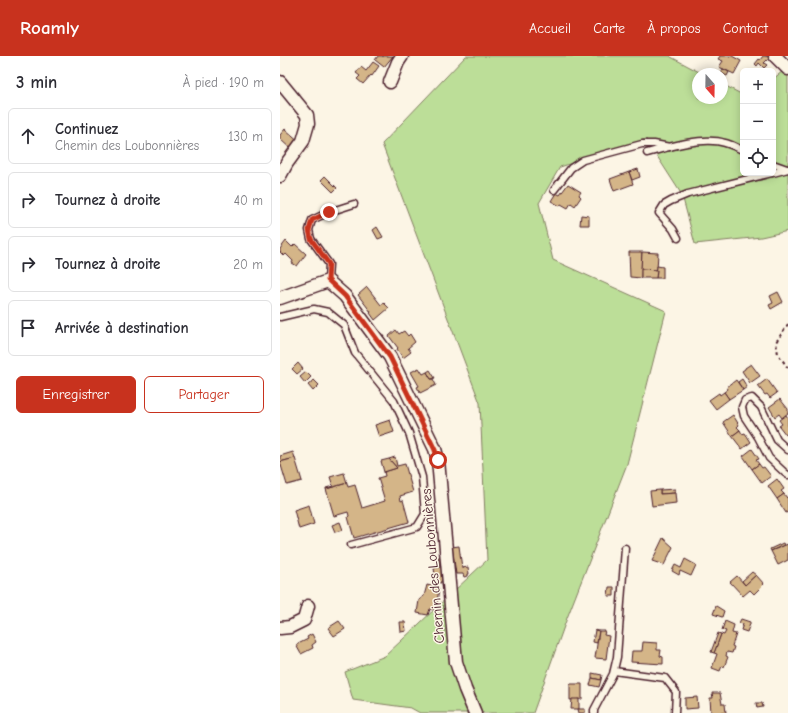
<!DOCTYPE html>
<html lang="fr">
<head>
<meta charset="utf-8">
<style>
	:root { --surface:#fff; --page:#f7f7f7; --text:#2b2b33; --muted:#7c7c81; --line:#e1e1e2; --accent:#c8321e }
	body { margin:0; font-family:"Comic Neue",sans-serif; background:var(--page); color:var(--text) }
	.controls { position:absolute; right:12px; top:12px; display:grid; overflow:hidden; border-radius:6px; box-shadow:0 2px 10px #0003 }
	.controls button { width:36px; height:36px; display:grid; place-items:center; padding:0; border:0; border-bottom:1px solid var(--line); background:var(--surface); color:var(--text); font:20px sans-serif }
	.compass { position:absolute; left:412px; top:12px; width:36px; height:36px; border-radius:50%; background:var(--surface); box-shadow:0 2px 10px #0003; rotate:160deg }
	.stop { position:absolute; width:12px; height:12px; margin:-9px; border:3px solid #c8321e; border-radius:50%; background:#fff }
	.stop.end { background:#c8321e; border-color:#fff; box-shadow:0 1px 4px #0008 }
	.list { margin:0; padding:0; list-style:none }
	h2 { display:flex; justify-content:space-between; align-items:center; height:52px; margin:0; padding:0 16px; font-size:17px }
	h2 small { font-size:13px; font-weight:400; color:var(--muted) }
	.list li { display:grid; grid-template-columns:26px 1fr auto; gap:12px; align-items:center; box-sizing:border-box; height:56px; margin:0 8px 8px; padding:0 8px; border:1px solid var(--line); border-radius:6px }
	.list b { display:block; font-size:15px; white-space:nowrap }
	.list p { margin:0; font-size:13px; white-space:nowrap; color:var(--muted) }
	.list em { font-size:13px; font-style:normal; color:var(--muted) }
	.actions { display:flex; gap:8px; padding:12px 16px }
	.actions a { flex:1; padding:9px 0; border:1px solid var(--accent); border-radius:6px; text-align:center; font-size:14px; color:var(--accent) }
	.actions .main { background:var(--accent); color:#fff }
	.icon { flex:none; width:22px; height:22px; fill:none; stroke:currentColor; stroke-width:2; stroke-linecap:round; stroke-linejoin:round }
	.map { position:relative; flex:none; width:508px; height:657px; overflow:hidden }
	header { display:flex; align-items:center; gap:24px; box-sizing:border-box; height:56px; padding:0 20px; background:var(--accent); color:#fff }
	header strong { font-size:19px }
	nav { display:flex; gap:22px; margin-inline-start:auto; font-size:14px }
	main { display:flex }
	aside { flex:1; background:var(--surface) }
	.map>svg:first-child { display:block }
	.green { fill:#bcde98; stroke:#837e62 }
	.building { fill:#d4b588; stroke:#4a1f2b }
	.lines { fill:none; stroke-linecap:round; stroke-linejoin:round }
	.service-casing { stroke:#4a1f2b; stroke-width:9 }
	.minor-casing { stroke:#4a1f2b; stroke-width:15 }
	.path { stroke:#4a1f2b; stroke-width:2; stroke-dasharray:3 3; stroke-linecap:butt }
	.service { stroke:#fcf5e5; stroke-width:6 }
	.minor { stroke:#fcf5e5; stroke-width:12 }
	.route { stroke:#c8321e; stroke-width:5 }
	.labels { text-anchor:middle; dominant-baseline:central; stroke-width:3; stroke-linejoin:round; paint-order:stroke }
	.street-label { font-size:14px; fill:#4a1f2b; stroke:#fcf5e5 }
</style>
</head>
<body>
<header>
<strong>Roamly</strong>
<nav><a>Accueil</a><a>Carte</a><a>À propos</a><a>Contact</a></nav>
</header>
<main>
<aside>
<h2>3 min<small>À pied · 190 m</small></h2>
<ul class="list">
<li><svg class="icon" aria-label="ahead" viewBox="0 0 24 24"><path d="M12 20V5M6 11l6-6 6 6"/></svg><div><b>Continuez</b><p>Chemin des Loubonnières</p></div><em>130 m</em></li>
<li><svg class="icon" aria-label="right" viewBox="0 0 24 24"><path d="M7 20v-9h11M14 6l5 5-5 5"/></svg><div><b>Tournez à droite</b></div><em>40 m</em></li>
<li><svg class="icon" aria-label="right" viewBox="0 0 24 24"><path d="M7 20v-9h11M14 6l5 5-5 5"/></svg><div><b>Tournez à droite</b></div><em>20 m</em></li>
<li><svg class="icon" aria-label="arrive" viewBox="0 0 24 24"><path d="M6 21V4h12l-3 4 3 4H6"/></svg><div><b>Arrivée à destination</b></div></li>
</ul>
<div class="actions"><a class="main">Enregistrer</a><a>Partager</a></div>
</aside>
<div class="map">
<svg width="508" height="657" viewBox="0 0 508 657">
	<rect width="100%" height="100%" fill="#fcf5e5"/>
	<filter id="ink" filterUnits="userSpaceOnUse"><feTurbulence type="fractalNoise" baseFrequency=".025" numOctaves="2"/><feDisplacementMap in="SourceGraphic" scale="8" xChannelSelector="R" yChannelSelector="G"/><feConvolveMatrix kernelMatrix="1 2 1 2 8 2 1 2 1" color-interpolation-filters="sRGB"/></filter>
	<g filter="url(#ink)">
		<polygon class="green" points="186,0 390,0 391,1 423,18 418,18 418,42 442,42 442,28 463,39 463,117 493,117 493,23 508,11 508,175 481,181 415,188 402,139 366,83 280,111 259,147 273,204 386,255 347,408 287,562 253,657 140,657 131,652 73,644 65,616 105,600 207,504 200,347 102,88"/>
		<g class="building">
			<polygon points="98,0 102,0 103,1 104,0 113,0 104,11 95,4"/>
			<polygon points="440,0 452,0 461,5 454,18 439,11 443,5 438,3"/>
			<polygon points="483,0 490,1 484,7 487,9 484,12 479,7 477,10 475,8 479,3 480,4"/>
			<polygon points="93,6 99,10 92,20 91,19 83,28 77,23 80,20 76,17 81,11 86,15"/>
			<polygon points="443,13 449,16 447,20 441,17"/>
			<polygon points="5,73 20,86 13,95 0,83 0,79"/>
			<polygon points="358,113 360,121 352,124 349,116"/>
			<polygon points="349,116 353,128 334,135 330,123"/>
			<polygon points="45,120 57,132 53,136 41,124"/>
			<polygon points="288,128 301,136 299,139 301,141 295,150 291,147 288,152 281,148 280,150 271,145 276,137 280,139"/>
			<polygon points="301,159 309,160 309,169 300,169"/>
			<polygon points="97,171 103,181 98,183 93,174"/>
			<polygon points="6,185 12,191 15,188 26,198 17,210 12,207 13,205 6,198 4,200 0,196 0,193"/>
			<polygon points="349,196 362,196 361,222 350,221"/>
			<polygon points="362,196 378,197 377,214 361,213"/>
			<polygon points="377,210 383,211 383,222 376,222"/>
			<polygon points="361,213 377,214 376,222 361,222"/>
			<polygon points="87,231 101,249 104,247 109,252 95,264 90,257 91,256 78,239"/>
			<polygon points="498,236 503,246 491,253 489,249 493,247 490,240"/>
			<polygon points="116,274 119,278 124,275 128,280 130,278 135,286 128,292 131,296 123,302 117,293 118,292 109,280"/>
			<polygon points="18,307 23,313 17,318 12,313"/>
			<polygon points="471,308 480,320 470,327 462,315 465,313 465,312"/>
			<polygon points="139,312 143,318 147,316 151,323 153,323 156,329 140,337 137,331 139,330 131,316"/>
			<polygon points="150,314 155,322 151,323 147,316"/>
			<polygon points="26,316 31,321 25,327 20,321"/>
			<polygon points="462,323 467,331 463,334 458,326"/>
			<polygon points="487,323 497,337 490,342 487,338 485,339 478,330"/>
			<polygon points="34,324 39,329 33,335 28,329"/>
			<polygon points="456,324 463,334 449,343 444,336 448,333 447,331"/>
			<polygon points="444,336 449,343 436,353 429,344 439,337 440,339"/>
			<polygon points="500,343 508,353 508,357 502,362 499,358 495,361 489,351"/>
			<polygon points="453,359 459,369 457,371 460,374 452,380 443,366"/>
			<polygon points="506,359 508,362 508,378 506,379 499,370 502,368 499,364"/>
			<polygon points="110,364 114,376 99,381 95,369"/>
			<polygon points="460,374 462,378 465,377 471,386 462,393 452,380"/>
			<polygon points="472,393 479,403 476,404 479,408 472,413 463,400"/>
			<polygon points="13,396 15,402 0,406 0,400"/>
			<polygon points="115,401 117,410 125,408 133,436 120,440 121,445 123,444 129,466 74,482 68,461 69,460 68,456 54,460 46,433 67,427 68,431 75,429 82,452 105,445 98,422 105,420 104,416 117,412 109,403"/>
			<polygon points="15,402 22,425 7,429 0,406"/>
			<polygon points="109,403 117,412 104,416 101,405"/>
			<polygon points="479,408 482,412 484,411 491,420 482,427 472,413"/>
			<polygon points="64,417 67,427 46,433 46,432 53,430 50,421"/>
			<polygon points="497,423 504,433 501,435 504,438 497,443 488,430"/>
			<polygon points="395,433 395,437 380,438 380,434"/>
			<polygon points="380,434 380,438 395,437 396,447 372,450 370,435"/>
			<polygon points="504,438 507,442 508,441 508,456 506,457 497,443"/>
			<polygon points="29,449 34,468 19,473 14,454"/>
			<polygon points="60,466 63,474 55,476 52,469"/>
			<polygon points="383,482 393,491 384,509 372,505"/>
			<polygon points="503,487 504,489 491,495 490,493"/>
			<polygon points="508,488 508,504 498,509 491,495"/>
			<polygon points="179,490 182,512 188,511 189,518 188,518 188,520 184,521 183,518 176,518 172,491"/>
			<polygon points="163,500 166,523 161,525 161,527 156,526 154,512 160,511 158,501"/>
			<polygon points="405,503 416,509 411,520 400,515 399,519 392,515 395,509 401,512"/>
			<polygon points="472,516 476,519 465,529 462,525"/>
			<polygon points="476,519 484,528 474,538 470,534 463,540 450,526 457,520 465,529"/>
			<polygon points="147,529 159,532 156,554 150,553 148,559 137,557 139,544 144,540"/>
			<polygon points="329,531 334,531 334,540 328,540"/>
			<polygon points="436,550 444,555 442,561 433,558"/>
			<polygon points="461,563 470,566 470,568 467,576 461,574 463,568 459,567"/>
			<polygon points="59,565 65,573 54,580 48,572"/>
			<polygon points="445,565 454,569 452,577 456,578 452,590 454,591 452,597 447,596 446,600 448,601 444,611 442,610 440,615 432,612 437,598 434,597 441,578 444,579 446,575 442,574"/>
			<polygon points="120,566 125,566 126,575 121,576"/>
			<polygon points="315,574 319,575 317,587 313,586"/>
			<polygon points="319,575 325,575 324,579 329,580 326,603 315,602"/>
			<polygon points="438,577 441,578 434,597 431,596"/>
			<polygon points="32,578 36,586 32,589 33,592 21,598 16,589 28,583 27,581"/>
			<polygon points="363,586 377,587 377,594 381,594 380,600 383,601 383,608 351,606 352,595 362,595"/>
			<polygon points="312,617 322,619 321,624 312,622"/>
			<polygon points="312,622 321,624 319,631 310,629"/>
			<polygon points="290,628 302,628 302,643 290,644"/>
			<polygon points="432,637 440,637 442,648 445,648 446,657 431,657 430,642 433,642"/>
			<polygon points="417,641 418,652 405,653 405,642"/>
			<polygon points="292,643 299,643 299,653 291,653"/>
			<polygon points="476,647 482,647 483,651 477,652"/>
			<polygon points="298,653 305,653 305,657 299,657"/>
		</g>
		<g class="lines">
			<g class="service-casing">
				<g id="service">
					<path d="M367 97C388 91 424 80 445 87 451 88 457 92 463 94"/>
					<polyline points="493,108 507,113"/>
					<polyline points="493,117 508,113"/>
					<polyline points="274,134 291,112 303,104 362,88 374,88 390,91"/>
					<polyline points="398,182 393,173 379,157 384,149 391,145 408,138 492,117"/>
					<polyline points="48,225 49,208 31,183 29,174 32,164 49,156 74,148"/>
					<polyline points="0,261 34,253 48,256 64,269 75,297 114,345 129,377 142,421 145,458 137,471 71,489"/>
					<polyline points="508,394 497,384 481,351 472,342 465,344 462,351 464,360 478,381 489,402 505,417 508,419"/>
					<polyline points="334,615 385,622 396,636 395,657"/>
					<polyline points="314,657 314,654 333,618 337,601 345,492"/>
				</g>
			</g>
			<g class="minor-casing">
				<g id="minor">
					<polyline points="495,0 508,13"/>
					<polyline points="0,26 27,59 28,68 23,85 7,107 0,120"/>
					<polyline points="110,26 118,6 122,0"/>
					<polyline points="0,242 48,225 65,240 110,301 155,393 158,404 176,606 185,633 195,657"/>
					<polyline points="0,572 10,571 24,564 28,550"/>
				</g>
			</g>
			<polyline class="path" points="508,268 496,286 498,298 508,312"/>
			<use href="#service" class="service"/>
			<use href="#minor" class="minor"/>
		</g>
	</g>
	<g class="lines" filter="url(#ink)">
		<polyline class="route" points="49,156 32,164 29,174 31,183 49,208 48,224 65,240 110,301 155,394 158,404"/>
	</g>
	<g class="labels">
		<g class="street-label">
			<text transform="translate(153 510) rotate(-95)">Chemin des Loubonnières</text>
		</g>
	</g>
</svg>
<div class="controls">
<button>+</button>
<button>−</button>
<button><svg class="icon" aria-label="locate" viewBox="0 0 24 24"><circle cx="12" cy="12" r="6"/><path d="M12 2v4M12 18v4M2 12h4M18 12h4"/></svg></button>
</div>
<svg class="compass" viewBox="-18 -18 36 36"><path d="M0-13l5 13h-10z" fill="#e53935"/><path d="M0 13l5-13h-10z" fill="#7c7c81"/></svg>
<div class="stop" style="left:158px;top:404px"></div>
<div class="stop end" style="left:49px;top:156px"></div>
</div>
</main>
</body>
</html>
